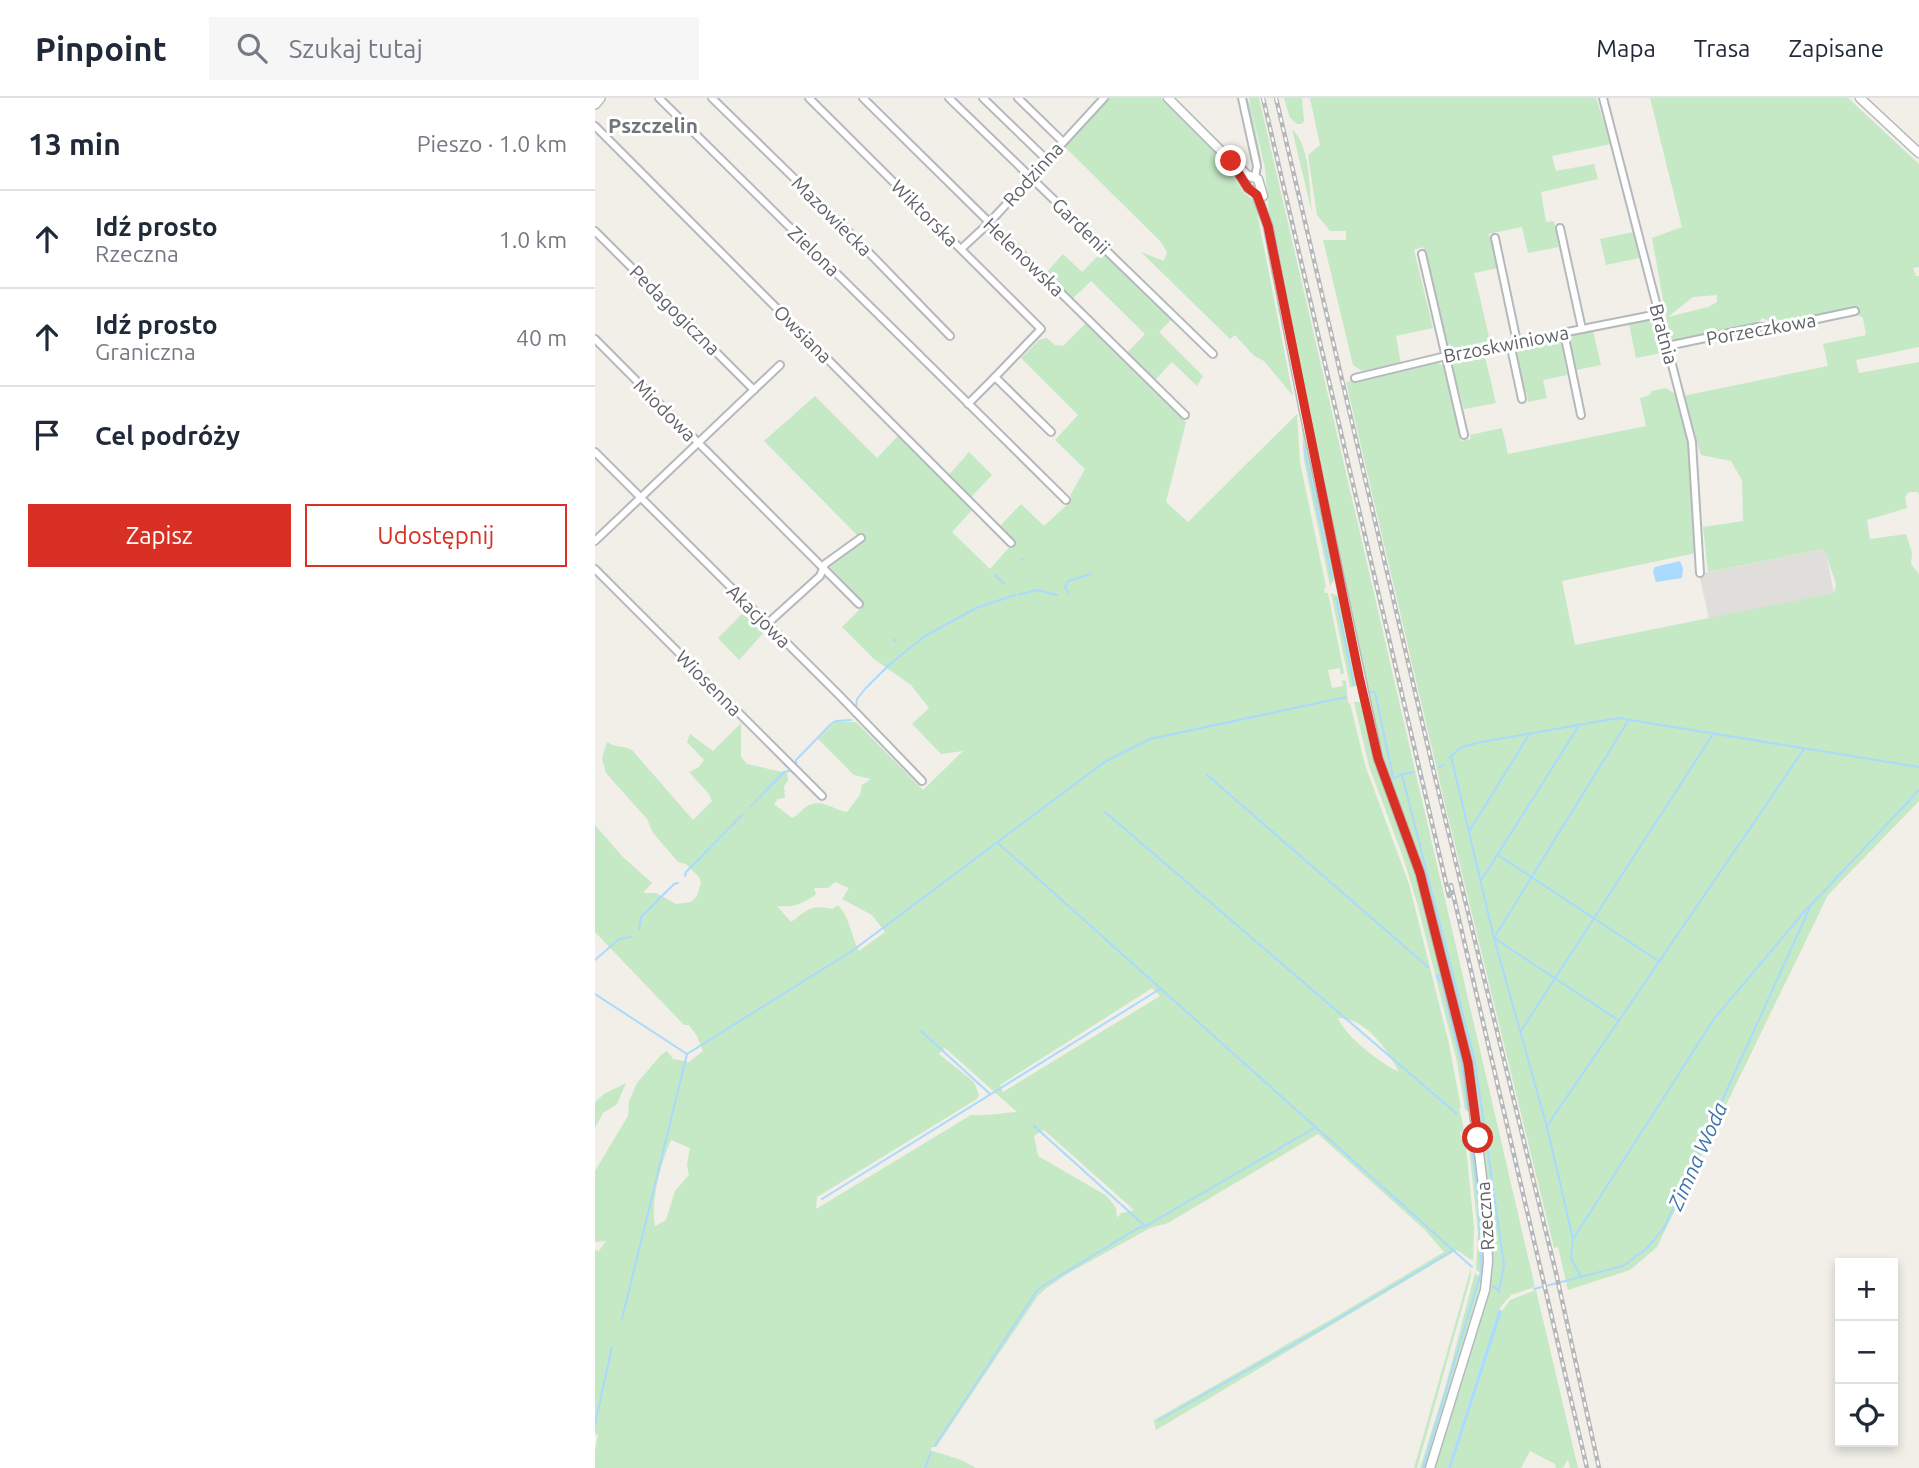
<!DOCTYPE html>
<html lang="pl">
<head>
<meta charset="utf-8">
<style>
	:root { --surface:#fff; --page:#f6f6f7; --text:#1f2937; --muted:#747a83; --line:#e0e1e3; --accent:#d93025 }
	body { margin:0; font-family:Ubuntu,sans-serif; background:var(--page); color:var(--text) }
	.controls { position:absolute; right:21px; bottom:21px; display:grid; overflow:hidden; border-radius:0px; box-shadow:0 4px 10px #0003 }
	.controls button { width:63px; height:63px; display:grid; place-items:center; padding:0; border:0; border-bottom:2px solid var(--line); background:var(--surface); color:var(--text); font:35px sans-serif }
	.stop { position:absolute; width:21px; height:21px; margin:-16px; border:5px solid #d93025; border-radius:50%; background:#fff }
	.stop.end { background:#d93025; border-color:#fff; box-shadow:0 2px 7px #0008 }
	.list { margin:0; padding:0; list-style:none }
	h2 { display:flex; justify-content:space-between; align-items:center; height:91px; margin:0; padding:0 28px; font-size:30px }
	h2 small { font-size:23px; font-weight:400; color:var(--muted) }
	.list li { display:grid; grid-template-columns:46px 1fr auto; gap:21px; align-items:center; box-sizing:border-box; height:98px; padding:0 28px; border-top:2px solid var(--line) }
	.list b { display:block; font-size:26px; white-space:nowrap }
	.list p { margin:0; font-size:23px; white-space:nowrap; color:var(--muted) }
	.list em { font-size:23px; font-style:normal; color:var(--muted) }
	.actions { display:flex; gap:14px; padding:21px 28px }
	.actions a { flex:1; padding:16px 0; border:2px solid var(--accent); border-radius:0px; text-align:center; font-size:24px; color:var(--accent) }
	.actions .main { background:var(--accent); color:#fff }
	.icon { flex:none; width:38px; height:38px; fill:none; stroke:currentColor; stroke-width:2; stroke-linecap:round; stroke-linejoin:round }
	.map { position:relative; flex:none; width:1324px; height:1370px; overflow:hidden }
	header { display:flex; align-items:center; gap:42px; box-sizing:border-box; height:98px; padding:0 35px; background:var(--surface); border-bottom:2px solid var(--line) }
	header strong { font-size:33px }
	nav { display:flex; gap:38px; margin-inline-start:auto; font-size:24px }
	.search { width:490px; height:63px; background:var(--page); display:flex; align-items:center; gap:18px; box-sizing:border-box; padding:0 24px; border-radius:0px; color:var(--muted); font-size:26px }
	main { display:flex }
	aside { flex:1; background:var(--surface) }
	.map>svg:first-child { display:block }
	.industrial { fill:#e0deda }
	.green { fill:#c5e8c5; fill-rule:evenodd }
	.water { fill:#aadaff }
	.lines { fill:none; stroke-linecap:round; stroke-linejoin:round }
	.stream { stroke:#aadaff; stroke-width:2 }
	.minor-casing { stroke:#b5b8bc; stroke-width:10 }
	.tertiary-casing { stroke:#b5b8bc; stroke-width:11 }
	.secondary-casing { stroke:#b6babf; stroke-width:12 }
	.minor { stroke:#fff; stroke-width:6 }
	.tertiary { stroke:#fff; stroke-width:8 }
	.secondary { stroke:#fff; stroke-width:9 }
	.rail-casing { stroke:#b6b7b8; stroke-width:4.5 }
	.rail { stroke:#fff; stroke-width:2; stroke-dasharray:5; stroke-linecap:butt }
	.route { stroke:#d93025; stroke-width:9 }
	.labels { text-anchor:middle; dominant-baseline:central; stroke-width:6; stroke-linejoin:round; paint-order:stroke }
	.street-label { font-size:19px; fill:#5f6368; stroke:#fff }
	.neighbourhood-label { font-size:21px; font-weight:bold; fill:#70757a; stroke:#fff }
	.water-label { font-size:21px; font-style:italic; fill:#4174aa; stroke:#fff }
</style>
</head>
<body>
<header>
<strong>Pinpoint</strong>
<div class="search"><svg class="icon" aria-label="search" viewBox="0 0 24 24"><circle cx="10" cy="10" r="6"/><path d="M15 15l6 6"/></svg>Szukaj tutaj</div>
<nav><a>Mapa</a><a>Trasa</a><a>Zapisane</a></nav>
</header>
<main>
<aside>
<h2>13 min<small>Pieszo · 1.0 km</small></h2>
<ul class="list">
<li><svg class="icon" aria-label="ahead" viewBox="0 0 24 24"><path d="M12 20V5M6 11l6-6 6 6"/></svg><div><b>Idź prosto</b><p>Rzeczna</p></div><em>1.0 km</em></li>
<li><svg class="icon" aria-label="ahead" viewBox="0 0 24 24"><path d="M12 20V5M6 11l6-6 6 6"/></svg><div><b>Idź prosto</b><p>Graniczna</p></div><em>40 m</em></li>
<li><svg class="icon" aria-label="arrive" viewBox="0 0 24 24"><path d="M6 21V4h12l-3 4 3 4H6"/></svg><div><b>Cel podróży</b></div></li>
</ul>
<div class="actions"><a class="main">Zapisz</a><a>Udostępnij</a></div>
</aside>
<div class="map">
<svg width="1324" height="1370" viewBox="0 0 1324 1370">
	<rect width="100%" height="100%" fill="#f1efe8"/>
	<polygon class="industrial" points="1230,451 1239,495 1114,521 1104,476"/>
	<g class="green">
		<polygon points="511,0 566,0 627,61 648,94 660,104 698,298 669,263 659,258 640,237 635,241 546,154 569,163 572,154 566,144 467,46"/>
		<polygon points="649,0 652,0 656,8 667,65 665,68"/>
		<polygon points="654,0 664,0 940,1189 916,1197 904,1211 853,1370 839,1370 895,1179 875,960 837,808 790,672 713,319 675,127 670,70"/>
		<polygon points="689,0 707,0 709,23 707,26 702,26 695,20"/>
		<polygon points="715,0 1001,0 1016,46 957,58 961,73 999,66 1003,81 946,94 951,124 959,123 964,149 933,155 927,129 893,136 897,140 904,170 879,175 895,243 859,250 853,246 828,149 819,152 838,230 801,238 806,266 767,273 758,267 728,142 751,142 751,133 735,133 722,117 713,57 725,47"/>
		<path d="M1055 0H1253L1324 66V169L1318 170 1321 178H1324V249L1261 262 1264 275 1324 264V397L1323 394H1314L1310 399 1312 410 1272 422 1275 441 1311 436 1317 455 1316 466 1324 476V703L1233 797 1062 1149 1035 1172 973 1192 963 1149 959 1150 850 706 751 284 842 264 848 268 866 343 876 341 875 337 907 330 913 356 1051 328 1045 300 1055 297 1056 293 1071 290 1080 296 1094 347 1101 455 967 483 980 547 1239 495 1241 486 1229 451 1113 474 1108 429 1148 423 1147 382 1136 363 1106 357 1088 298 1233 268 1228 246 1271 237 1268 220 1262 216 1261 211 1184 227 1167 220 1163 226 1082 243 1075 240 1057 140 1087 129ZM1122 197V204L1113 209 1073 219 1098 199Z"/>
		<path d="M697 31C716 49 714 90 717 115Z"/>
		<polygon points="1038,134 1044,160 1011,167 1005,141"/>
		<polygon points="508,153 577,221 564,234 608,278 602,288 577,264 559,283 532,255 550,236 496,183 477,201 451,175 468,156 487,174"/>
		<polygon points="1054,222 1060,226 1067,255 1041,260 1034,226"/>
		<path d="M492 224 591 324 571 404 593 424 702 316 705 364 731 489 729 490 730 495H733L749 575 746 577 745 570 733 572 737 590 748 588 747 582 751 583 753 605H755L770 667 814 786 854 946 866 1010 864 1009 869 1032 865 1034 866 1038 870 1039 879 1130 878 1163 862 1152 561 1332 559 1322 742 1218 849 1154 829 1131 723 1036 573 1125 555 1130 472 1176 450 1191 442 1199 341 1349H338L335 1352 366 1362 381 1370H0V1352L3 1337 0 1335V1152L4 1153 11 1143 0 1144V1073L33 1018 34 1003 42 985 66 957 72 953 78 961 94 964 108 953 102 938 94 927H89L0 834V727L28 759 57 785 48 795H61L81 806 96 804 102 798 106 785 104 779 91 766 83 764 58 735 52 721 11 675 7 660 12 644C20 650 28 647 37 652L98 722 117 703 114 696 94 674 104 669 109 662 92 644 95 636 118 653 146 625V659L152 666 192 675 193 683 189 688 190 700 183 701 179 706 197 720C204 717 205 713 211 709 226 699 238 712 252 714L265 697 267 687 276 681 259 677 223 641 240 624H261L328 692 368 653 346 656 317 626 334 610 316 587 279 561 247 529 267 509V504L233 467 258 450 266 441 169 343 220 298 282 360 303 338 378 411 357 434 395 471 419 444 405 428 426 406 449 428 475 404 476 396 490 371 460 342 483 317 426 260 444 242 452 240 460 247 468 248ZM240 784 254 790 247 801 277 817 290 834 264 853C256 838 255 820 243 807L237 811C215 806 213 812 196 824L182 808C198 810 208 806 221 796L219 790H233ZM557 890 565 898 408 994 405 987ZM743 920C771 920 792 951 804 974 785 965 751 939 743 920ZM350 950 422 1014C407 1015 393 1018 376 1017L221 1111 222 1099 382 1001 384 997 379 984 344 956ZM449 1032 539 1112H540L526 1115 522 1120 521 1110 512 1098 443 1058 439 1038ZM76 1042 95 1050 92 1067 94 1077 80 1093 71 1122 60 1128C55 1105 66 1064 76 1042Z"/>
		<polygon points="998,233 1006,267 981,272 975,242 979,237"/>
		<polygon points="960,240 966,244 972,277 948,282 952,300 933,304 932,295 928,292 920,253 924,247"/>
		<polygon points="889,255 901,305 869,311 857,266 861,260"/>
		<polygon points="706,317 740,481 735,488 709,362"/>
		<polygon points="374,354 397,377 376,399 354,377"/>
		<polygon points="736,495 743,498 762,588 755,589"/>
		<polygon points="152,511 172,531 144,562 123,540"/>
		<polygon points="759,604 765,604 788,689 814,753 826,794 864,943 870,971 874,1014 870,1012 862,964 823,808 808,759 774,668"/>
		<polygon points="31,985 22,1006 8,1015 0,1030 0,1004 9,996"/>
		<polygon points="873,1039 878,1039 887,1111 888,1177 881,1172 883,1135"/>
		<polygon points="876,1170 876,1178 822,1370 819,1370"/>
		<polygon points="880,1175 887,1181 885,1195 831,1370 825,1370 850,1290"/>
		<polygon points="941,1192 983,1370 975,1370 973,1361 968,1370 961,1370 960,1366 935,1353 926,1370 856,1370 905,1216 915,1202"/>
	</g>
	<g class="water">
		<polygon points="1085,463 1088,470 1087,480 1061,484 1058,474 1060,469"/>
		<polygon points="904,1211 907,1213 856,1370 853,1370"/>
	</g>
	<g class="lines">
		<g class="stream">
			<polyline points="709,349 737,481"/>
			<polyline points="427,461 428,462"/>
			<polyline points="400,477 409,486"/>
			<polyline points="470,488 473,483 496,476"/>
			<polyline points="470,489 474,495"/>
			<polyline points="423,497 442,492 462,497"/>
			<polyline points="741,500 759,587"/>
			<polyline points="299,541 300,543"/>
			<polyline points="774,594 780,594 798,680 807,677 880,964 909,1167 904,1193"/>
			<polyline points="261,610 262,601 270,591 295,566 330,538 381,510 420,497"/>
			<polyline points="856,658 899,840 952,1029 978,1141"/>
			<polyline points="854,660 865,650 881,645 1023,620 1324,669"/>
			<polyline points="201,666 201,662 236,626 241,623 256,622"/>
			<polyline points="844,669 849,667"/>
			<polyline points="611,676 833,869"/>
			<polyline points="808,676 819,674"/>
			<polyline points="156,708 189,674 194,673"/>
			<polyline points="510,714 862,1016"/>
			<polyline points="875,732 935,635"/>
			<polyline points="404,746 877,1169"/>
			<polyline points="903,757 1065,864"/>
			<polyline points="90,778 91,774 147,717"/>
			<polyline points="887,781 985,626"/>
			<polyline points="44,831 46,819 79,786 83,785"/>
			<polyline points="0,862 24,841 36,839"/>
			<polyline points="844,877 842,879 847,885 867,968 873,1012"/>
			<polyline points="0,896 92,956 257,853 511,663 555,641 751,599"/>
			<polyline points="1023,922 899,840 1033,623"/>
			<polyline points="326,933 395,996"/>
			<polyline points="926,933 1118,636"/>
			<polyline points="439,1028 550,1128"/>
			<polyline points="952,1028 1209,651"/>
			<polyline points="227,1101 565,891"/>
			<polyline points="986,1179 976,1160 978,1141 1119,921 1214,808"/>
			<polyline points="898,1188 905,1194"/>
			<polyline points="939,1191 1028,1168 1052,1150 1069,1130 1216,807 1324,692"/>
			<polyline points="27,1221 92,956"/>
			<polyline points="564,1322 724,1232 857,1153"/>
			<polyline points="0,1326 17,1249"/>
			<polyline points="340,1348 443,1191 543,1130 551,1128 721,1029"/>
			<polyline points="330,1370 336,1354"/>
			<polyline points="828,1370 886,1174 884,1111 876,1040"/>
		</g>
		<g class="minor-casing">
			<g id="minor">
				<polyline points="64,0 471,402"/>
				<polyline points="117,0 251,131 355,238"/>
				<polyline points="214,0 446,231 400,279"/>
				<polyline points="268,0 590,317"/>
				<polyline points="354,0 618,256"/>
				<polyline points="388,0 451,61"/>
				<polyline points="423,0 467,43"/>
				<polyline points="647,0 662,68 660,79"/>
				<polyline points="1008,0 1097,344 1105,475"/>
				<polyline points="0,28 416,445"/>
				<polyline points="965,130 987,231"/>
				<polyline points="0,133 159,292"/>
				<polyline points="900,140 922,244"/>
				<polyline points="366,151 394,125 509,0"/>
				<polyline points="827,156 869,337"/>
				<polyline points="969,235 986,317"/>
				<polyline points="0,241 264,506"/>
				<polyline points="915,245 927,301"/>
				<polyline points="1072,248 1163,229 1184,229 1260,213"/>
				<polyline points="760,280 851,258 1063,216"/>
				<polyline points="373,306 400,279 456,334"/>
				<polyline points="0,354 245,598 327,683"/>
				<polyline points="0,443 185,267"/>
				<polyline points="0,471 227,698"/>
				<polyline points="172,526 225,478 230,466 266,440"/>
			</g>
		</g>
		<g class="tertiary-casing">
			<g id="tertiary">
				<polyline points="573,0 636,63 653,90 661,95 673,128 708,308 783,660 825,775 873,965 891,1112 893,1164 890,1192 835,1370"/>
				<polyline points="1265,0 1324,55"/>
				<polyline points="645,70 652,77 663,81 668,98"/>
			</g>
		</g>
		<g class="secondary-casing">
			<polyline id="secondary" points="0,6 5,0"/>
		</g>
		<use href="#minor" class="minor"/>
		<use href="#tertiary" class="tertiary"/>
		<use href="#secondary" class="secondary"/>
		<g class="rail-casing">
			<g id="rail">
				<polyline points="668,0 854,798"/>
				<polyline points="681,0 840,679 961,1175 1004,1370"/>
				<polyline points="856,787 992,1370"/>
			</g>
		</g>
		<use href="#rail" class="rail"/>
	</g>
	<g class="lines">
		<polyline class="route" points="636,63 653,90 662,97 673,128 764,578 783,660 825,775 873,965 883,1040"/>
	</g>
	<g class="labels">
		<g class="street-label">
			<text transform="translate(438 76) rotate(-48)">Rodzinna</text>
			<text transform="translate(330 115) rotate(45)">Wiktorska</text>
			<text transform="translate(237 118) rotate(45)">Mazowiecka</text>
			<text transform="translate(486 128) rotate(44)">Gardenii</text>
			<text transform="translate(219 153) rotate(44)">Zielona</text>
			<text transform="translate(429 159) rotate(44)">Helenowska</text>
			<text transform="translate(80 212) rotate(45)">Pedagogiczna</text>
			<text transform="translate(1166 231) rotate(-10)">Porzeczkowa</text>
			<text transform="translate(208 236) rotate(45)">Owsiana</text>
			<text transform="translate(1069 236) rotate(75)">Bratnia</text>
			<text transform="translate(911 246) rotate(-11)">Brzoskwiniowa</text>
			<text transform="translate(70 312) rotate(45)">Miodowa</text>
			<text transform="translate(164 518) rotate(45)">Akacjowa</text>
			<text transform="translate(114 585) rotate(45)">Wiosenna</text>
			<text transform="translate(890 1118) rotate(-94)">Rzeczna</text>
		</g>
		<g class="neighbourhood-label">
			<text x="58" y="27">Pszczelin</text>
		</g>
		<g class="water-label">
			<text transform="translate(1102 1058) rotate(-66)">Zimna Woda</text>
		</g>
	</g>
</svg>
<div class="controls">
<button>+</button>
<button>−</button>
<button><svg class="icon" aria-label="locate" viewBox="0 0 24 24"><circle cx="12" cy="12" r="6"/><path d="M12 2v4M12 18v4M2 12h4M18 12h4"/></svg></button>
</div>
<div class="stop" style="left:883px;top:1040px"></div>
<div class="stop end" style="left:636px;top:63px"></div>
</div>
</main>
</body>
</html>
